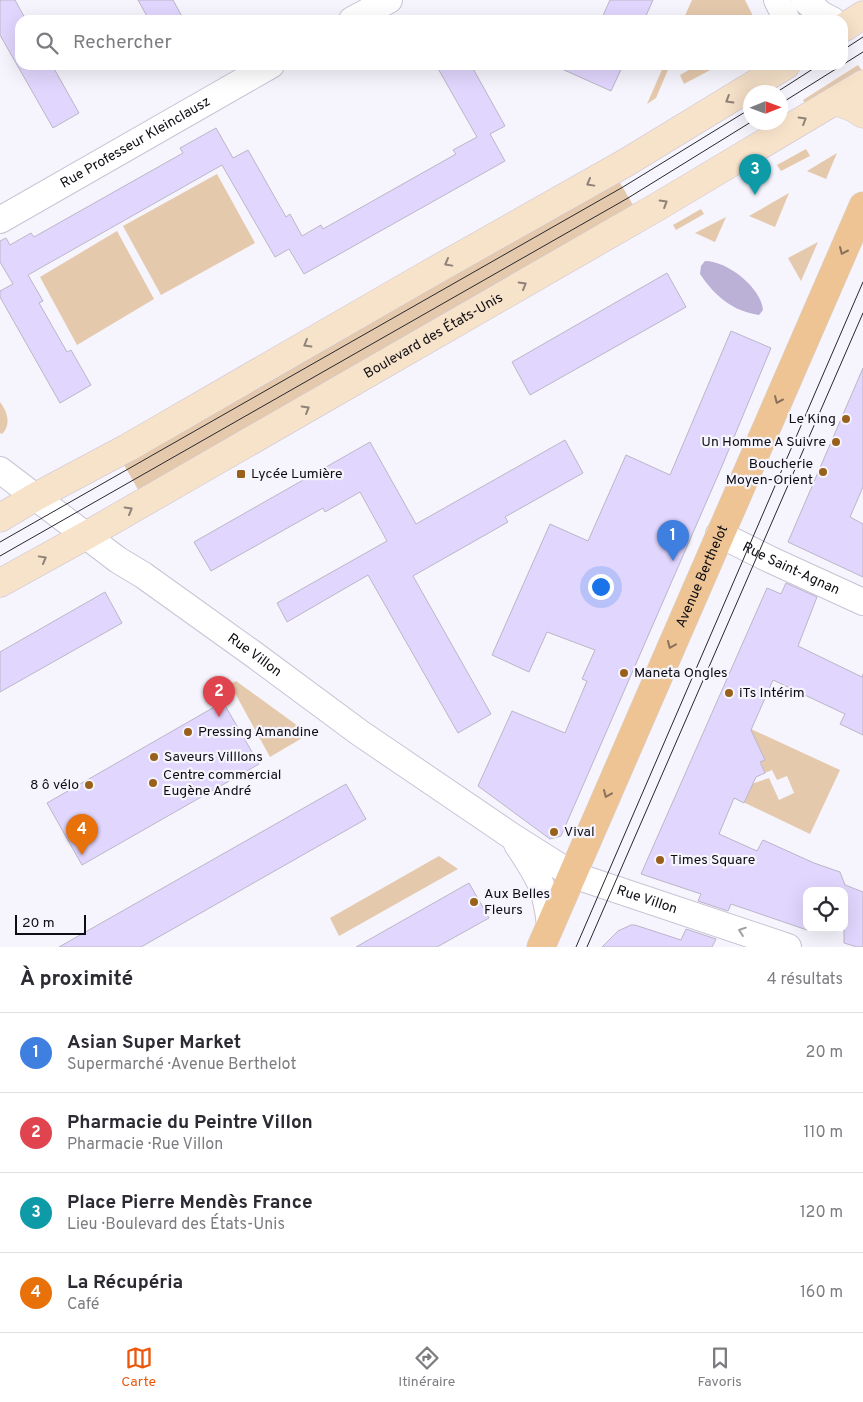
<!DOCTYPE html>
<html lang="fr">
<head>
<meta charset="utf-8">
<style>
	:root { --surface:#fff; --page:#f7f7f7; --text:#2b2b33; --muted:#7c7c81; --line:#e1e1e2; --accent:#ea580c }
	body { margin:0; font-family:Overpass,sans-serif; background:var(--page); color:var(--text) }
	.controls { position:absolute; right:15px; bottom:15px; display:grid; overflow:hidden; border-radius:10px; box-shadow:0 5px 20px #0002 }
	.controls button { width:45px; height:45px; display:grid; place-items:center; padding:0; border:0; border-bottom:1px solid var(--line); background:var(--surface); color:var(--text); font:25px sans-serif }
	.compass { position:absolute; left:743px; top:85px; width:45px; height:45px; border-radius:50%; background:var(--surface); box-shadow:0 5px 20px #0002; rotate:89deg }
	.scale { position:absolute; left:15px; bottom:12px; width:71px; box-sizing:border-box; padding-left:5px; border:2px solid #0f0d13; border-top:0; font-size:14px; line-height:18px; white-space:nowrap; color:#0f0d13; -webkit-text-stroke:4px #f6f4fc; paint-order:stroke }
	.you { position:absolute; left:600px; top:586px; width:18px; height:18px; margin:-12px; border:4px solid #fff; border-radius:50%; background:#1a73e8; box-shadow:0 0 0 8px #1a73e833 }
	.badge { display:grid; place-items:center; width:32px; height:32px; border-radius:50%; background:var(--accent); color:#fff; font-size:16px; font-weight:700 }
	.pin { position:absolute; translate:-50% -41px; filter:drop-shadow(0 1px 2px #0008) }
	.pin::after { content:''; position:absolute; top:26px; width:18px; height:15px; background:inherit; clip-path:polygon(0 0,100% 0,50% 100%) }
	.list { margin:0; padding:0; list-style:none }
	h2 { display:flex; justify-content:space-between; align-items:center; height:65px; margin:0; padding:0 20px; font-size:21px }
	h2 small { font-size:16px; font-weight:400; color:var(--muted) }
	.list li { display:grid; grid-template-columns:32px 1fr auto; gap:15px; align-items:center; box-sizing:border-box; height:80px; padding:0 20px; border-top:1px solid var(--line) }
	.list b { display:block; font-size:19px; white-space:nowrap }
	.list p { margin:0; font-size:16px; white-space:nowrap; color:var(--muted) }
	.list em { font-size:16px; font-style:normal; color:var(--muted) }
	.icon { flex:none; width:28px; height:28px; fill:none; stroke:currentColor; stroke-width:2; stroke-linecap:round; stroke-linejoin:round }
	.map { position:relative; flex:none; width:863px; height:947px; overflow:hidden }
	.search { position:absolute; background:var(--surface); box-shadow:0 5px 20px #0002; left:15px; right:15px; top:15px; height:55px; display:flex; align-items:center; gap:12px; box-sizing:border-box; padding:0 18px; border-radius:15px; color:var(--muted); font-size:19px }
	.sheet { height:385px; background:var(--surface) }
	nav { display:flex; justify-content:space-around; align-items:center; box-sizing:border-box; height:70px; border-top:1px solid var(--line); background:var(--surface); font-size:14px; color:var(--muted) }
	nav a { display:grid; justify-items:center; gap:2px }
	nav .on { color:var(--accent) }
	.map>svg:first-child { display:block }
	.green { fill:#e5c9ad }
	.water { fill:#bbb0d6 }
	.building { fill:#e1d6fd; stroke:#bbb6c8 }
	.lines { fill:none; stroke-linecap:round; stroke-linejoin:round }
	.street-casing { stroke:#c9c3d6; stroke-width:28 }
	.secondary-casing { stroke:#c9c3d6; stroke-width:29 }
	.primary-casing { stroke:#d4d3d5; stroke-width:29 }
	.street { stroke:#fff; stroke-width:26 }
	.secondary { stroke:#f7e2ca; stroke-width:28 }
	.primary { stroke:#efc494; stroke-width:28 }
	.tram { stroke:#29272e; stroke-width:1 }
	.oneway { stroke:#8f8278 }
	.oneway2 { stroke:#8a725a }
	.oneway3 { stroke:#9f9ea1 }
	.poi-dot { fill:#98601b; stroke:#f6f4fc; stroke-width:2 }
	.labels { text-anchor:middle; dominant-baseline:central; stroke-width:4.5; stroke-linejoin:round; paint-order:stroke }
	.street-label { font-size:14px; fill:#0f0d13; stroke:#f6f4fc }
	.poi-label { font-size:14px; fill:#0f0d13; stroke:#f6f4fc; text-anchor:start }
</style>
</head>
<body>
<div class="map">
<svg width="863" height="947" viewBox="0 0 863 947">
	<rect width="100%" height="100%" fill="#f6f4fc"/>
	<g class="green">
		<polygon points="692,0 745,0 754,18 750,20 683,20"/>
		<polygon points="664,65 670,65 656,98 647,104"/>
		<polygon points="698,65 712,65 714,68 684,84 680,75"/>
		<polygon points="858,65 863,72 807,106 803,100"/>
		<polygon points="806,149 810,156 781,171 777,165"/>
		<polygon points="837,153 826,179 807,171"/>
		<polygon points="217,174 255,243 161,295 123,226"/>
		<polygon points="616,176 636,210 140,493 120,458"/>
		<polygon points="789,193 775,227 749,216"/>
		<polygon points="701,209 704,214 676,230 673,225"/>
		<polygon points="726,217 715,242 695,233"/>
		<polygon points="117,231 154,299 77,345 40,277"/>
		<polygon points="818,242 801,281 788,258"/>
		<path d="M0 402C8 412 11 425 2 434L0 433Z"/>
		<polygon points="236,681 309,734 270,757 230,684"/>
		<polygon points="751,729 840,770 810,834 724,793 769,778 779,800 794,793 787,776 777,780 772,770 765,773 749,733"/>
		<polygon points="439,856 458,869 339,936 330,918"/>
	</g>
	<path class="water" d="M705 261C728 261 761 288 763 310L759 315C732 311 715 296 700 274L701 266Z"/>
	<g class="building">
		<polygon points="0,0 15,0 26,20 20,20 20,65 52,65 79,113 53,128 0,35"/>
		<polygon points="138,0 173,0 184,20 149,20"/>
		<polygon points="610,0 653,0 644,20 601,20"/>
		<polygon points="436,65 471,65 505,126 490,134 505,161 304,274 289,249 275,257 222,165 28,275 43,301 39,303 67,352 71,350 91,385 60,403 0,297 0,291 13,284 0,262 0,241 6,238 10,245 31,233 34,237 183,153 180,148 216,128 233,158 248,150 286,217 290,214 302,236 321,225 323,229 456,154 453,150 477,137"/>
		<polygon points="553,65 623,65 611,91"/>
		<polygon points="667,273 686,307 530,395 512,362"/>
		<polygon points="731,331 771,348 722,466 561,836 550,839 478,786 512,711 565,733 587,681 582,679 595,650 547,632 529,672 492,655 550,524 588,541 626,455 670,475"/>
		<polygon points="863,368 863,487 850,517 863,524 863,577 788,542"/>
		<polygon points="565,440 583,473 505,517 508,522 413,576 491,714 458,733 368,575 287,622 277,603 387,541 360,492 325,512 323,508 211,571 194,542 370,442 416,524"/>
		<polygon points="786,583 817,597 798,646 862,677 863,674 863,735 840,724 845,714 773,680 751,730 765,760 760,762 765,773 756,777 744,803 734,798 719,834 757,851 763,840 814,863 840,872 845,885 863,892 863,947 857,947 844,943 844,891 807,891 807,930 731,904 728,911 698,901 701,894 641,874 767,588 781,594"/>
		<polygon points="105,592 122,623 0,692 0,652"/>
		<polygon points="223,702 259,764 82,865 47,803"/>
		<polygon points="346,784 366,819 141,947 59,947"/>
		<polygon points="469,883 489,918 437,947 356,947"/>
		<polygon points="631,925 635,925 681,940 686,929 716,939 712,947 602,947 618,931"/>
	</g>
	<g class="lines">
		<g class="street-casing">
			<g id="street">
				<polyline points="777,0 787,20"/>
				<polyline points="805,0 822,15 832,20"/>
				<polyline points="352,20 389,0"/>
				<path id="s1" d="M0 220 271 65"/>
				<path id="s2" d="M0 470 118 560 143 575 256 656 360 733 513 837 573 875 788 947"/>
				<path id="s3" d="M719 534 769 559 863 602"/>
				<path d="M517 844C538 876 546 887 550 925"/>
			</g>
		</g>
		<g class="secondary-casing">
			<g id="secondary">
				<polyline points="843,28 863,15"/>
				<polyline points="835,101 854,108 863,114"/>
				<polyline points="0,518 35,497 127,448 425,276 627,162 786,65"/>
				<path id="s4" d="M0 583 87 535 657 207 863 84"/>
			</g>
		</g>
		<g class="primary-casing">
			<g id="primary">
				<path id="s5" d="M541 947 863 206"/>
			</g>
		</g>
		<use href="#street" class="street"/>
		<use href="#secondary" class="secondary"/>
		<use href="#primary" class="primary"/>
		<g class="tram">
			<polyline points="843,50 863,37"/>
			<polyline points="777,92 819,65"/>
			<polyline points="780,104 863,52"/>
			<polyline points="0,542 623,187 750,109"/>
			<polyline points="0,556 628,198 751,122"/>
			<polyline points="576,947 863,282"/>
			<polyline points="587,947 863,313"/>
		</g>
	</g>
	<defs><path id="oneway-chevron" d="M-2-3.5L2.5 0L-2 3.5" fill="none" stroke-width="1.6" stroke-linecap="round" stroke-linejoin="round" transform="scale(1.25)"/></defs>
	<g class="oneway">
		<use href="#oneway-chevron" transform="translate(729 100) rotate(149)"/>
		<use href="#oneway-chevron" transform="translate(803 120) rotate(-31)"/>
		<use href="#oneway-chevron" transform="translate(590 183) rotate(151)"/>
		<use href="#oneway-chevron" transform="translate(664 203) rotate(-31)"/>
		<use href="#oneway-chevron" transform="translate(448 263) rotate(151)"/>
		<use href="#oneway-chevron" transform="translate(523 285) rotate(-30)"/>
		<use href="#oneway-chevron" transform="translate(307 344) rotate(150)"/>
		<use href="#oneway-chevron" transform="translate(306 409) rotate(-30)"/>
		<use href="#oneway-chevron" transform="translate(129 510) rotate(-30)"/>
		<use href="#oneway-chevron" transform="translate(43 559) rotate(-29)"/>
	</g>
	<g class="oneway2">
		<use href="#oneway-chevron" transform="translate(843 251) rotate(114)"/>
		<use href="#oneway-chevron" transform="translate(778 400) rotate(114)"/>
		<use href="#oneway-chevron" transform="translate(671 645) rotate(113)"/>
		<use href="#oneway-chevron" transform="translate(607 794) rotate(113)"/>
	</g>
	<use class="oneway3" href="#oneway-chevron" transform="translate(742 931) rotate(-161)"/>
	<g class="poi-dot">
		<circle cx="846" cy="419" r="5"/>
		<circle cx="836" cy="442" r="5"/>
		<circle cx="823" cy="472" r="5"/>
		<rect x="236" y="469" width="10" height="10" rx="2.5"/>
		<circle cx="624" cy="673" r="5"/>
		<circle cx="729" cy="693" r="5"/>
		<circle cx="188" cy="732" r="5"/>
		<circle cx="154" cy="757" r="5"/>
		<circle cx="153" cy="783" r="5"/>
		<circle cx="89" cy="785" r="5"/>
		<circle cx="554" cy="832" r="5"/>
		<circle cx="660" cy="860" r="5"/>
		<circle cx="474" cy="902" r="5"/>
	</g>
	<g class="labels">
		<g class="street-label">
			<text stroke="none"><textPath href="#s1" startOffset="156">Rue Professeur Kleinclausz</textPath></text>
			<text stroke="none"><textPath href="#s4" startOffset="499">Boulevard des États-Unis</textPath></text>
			<text stroke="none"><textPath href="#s3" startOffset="80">Rue Saint-Agnan</textPath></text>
			<text stroke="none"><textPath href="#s5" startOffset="404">Avenue Berthelot</textPath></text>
			<text stroke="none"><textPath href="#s2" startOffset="315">Rue Villon</textPath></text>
			<text stroke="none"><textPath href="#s2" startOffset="780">Rue Villon</textPath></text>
		</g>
		<g class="poi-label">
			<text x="836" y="419" text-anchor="end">Le King</text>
			<text x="826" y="442" text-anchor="end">Un Homme A Suivre</text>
			<text x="813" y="464" text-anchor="end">Boucherie<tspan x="813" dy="16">Moyen-Orient</tspan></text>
			<text x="251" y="474">Lycée Lumière</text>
			<text x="634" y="673">Maneta Ongles</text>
			<text x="739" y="693">iTs Intérim</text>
			<text x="198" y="732">Pressing Amandine</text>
			<text x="164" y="757">Saveurs Villlons</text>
			<text x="163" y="775">Centre commercial<tspan x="163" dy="16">Eugène André</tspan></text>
			<text x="79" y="785" text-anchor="end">8 ô vélo</text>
			<text x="564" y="832">Vival</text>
			<text x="670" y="860">Times Square</text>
			<text x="484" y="894">Aux Belles<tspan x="484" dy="16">Fleurs</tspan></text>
		</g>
	</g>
</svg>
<div class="controls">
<button><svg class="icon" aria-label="locate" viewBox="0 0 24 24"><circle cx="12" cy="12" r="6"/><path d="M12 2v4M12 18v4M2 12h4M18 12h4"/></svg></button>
</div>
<svg class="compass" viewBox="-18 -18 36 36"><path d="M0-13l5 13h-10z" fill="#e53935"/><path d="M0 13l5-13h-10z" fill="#7c7c81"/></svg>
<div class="scale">20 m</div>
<div class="you"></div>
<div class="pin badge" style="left:673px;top:561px;background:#3f7fe0">1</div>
<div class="pin badge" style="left:219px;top:717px;background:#e0444e">2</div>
<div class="pin badge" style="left:755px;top:195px;background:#0f9aa8">3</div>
<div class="pin badge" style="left:82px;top:855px;background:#e8710a">4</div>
<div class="search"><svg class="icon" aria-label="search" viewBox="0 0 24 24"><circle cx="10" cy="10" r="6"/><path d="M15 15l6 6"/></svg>Rechercher</div>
</div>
<section class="sheet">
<h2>À proximité<small>4 résultats</small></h2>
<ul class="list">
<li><span class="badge" style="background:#3f7fe0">1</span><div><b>Asian Super Market</b><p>Supermarché · Avenue Berthelot</p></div><em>20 m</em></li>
<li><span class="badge" style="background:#e0444e">2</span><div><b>Pharmacie du Peintre Villon</b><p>Pharmacie · Rue Villon</p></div><em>110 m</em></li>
<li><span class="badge" style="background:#0f9aa8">3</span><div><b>Place Pierre Mendès France</b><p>Lieu · Boulevard des États-Unis</p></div><em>120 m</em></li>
<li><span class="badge" style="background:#e8710a">4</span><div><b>La Récupéria</b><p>Café</p></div><em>160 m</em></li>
</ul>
</section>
<nav>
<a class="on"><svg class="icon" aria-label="map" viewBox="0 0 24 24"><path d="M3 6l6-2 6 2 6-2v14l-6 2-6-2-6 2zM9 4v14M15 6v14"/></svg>Carte</a>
<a><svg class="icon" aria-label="directions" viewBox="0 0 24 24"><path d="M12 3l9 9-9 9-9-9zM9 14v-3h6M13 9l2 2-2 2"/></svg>Itinéraire</a>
<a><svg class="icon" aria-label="saved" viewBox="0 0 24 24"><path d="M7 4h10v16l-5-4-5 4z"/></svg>Favoris</a>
</nav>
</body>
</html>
